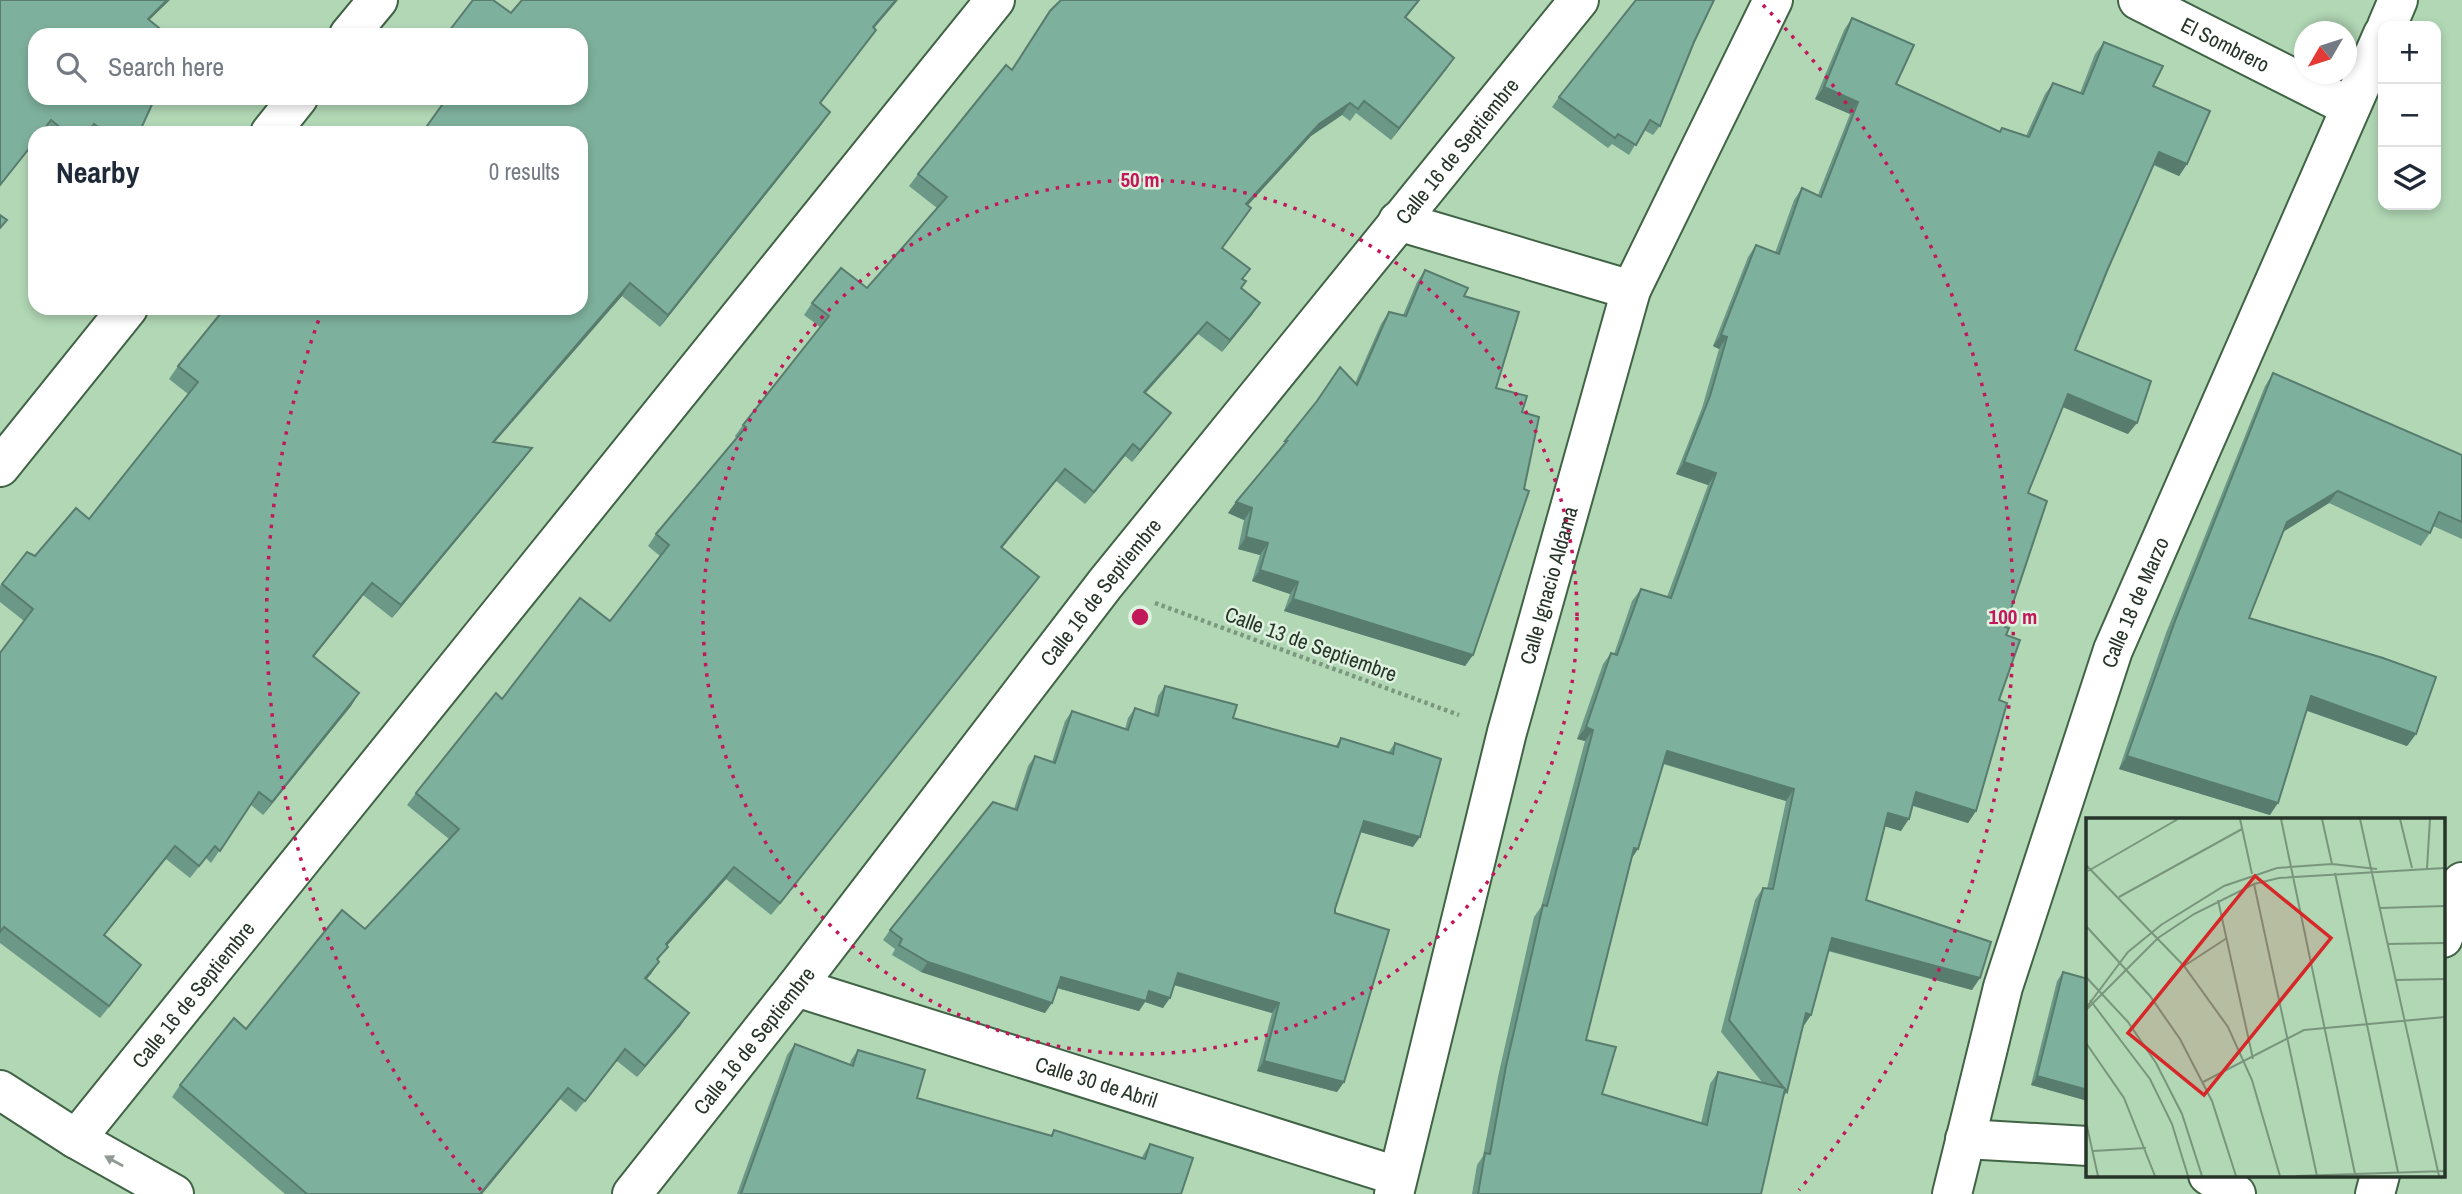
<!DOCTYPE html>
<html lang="en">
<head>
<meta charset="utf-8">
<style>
	:root { --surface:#fff; --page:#f2f2f3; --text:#1f2937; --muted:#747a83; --line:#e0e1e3 }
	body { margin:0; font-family:"Archivo Narrow",sans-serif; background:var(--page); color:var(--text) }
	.controls { position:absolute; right:21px; top:21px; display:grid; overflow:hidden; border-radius:14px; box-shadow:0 4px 10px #0003 }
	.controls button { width:63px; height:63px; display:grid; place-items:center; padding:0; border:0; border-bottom:2px solid var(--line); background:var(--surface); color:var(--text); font:35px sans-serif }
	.compass { position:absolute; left:2294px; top:21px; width:63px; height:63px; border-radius:50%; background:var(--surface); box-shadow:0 4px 10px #0003; rotate:231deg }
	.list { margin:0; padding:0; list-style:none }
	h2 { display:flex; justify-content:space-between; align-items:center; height:91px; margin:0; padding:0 28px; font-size:30px }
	h2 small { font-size:23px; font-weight:400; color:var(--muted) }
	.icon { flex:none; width:38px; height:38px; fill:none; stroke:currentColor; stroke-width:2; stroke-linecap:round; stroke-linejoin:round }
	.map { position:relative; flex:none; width:2462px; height:1194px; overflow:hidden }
	.search { position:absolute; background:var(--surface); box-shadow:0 4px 10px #0003; left:28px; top:28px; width:560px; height:77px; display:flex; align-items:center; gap:18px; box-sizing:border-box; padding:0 24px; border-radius:21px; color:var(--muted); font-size:26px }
	.panel { position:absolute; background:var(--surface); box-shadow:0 4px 10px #0003; left:28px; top:126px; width:560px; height:189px; border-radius:21px }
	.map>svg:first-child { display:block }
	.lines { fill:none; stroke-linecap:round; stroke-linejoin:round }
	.minor-casing { stroke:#406345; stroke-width:42 }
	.major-casing { stroke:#406345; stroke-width:42 }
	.path { stroke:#7b987e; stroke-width:4.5; stroke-dasharray:3.5 3.5; stroke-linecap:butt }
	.minor { stroke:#fff; stroke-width:38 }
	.major { stroke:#fff; stroke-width:38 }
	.wall { fill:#6c9887; fill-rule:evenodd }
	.shaded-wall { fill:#587c6e }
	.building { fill:#7eb19d; stroke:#587c6e; stroke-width:2; fill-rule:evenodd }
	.oneway { fill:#929a94 }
	.ring { fill:none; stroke:#c2185b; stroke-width:3.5; stroke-dasharray:3.5 7 }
	.labels { text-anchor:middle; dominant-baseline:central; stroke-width:5; stroke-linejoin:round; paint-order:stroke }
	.street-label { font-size:21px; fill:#263528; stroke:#dff2e0 }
	.inset-road { fill:none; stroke:#79967d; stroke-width:2 }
	.view { fill:#d62828; fill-opacity:0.15; stroke:#d62828; stroke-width:3.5 }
	.inset-edge { fill:none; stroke:#263528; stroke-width:3.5 }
	.centre { fill:#c2185b; stroke:#dff2e0; stroke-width:3.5 }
	.ring-label { font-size:21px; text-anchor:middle; font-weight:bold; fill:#c2185b; stroke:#dff2e0; stroke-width:5; stroke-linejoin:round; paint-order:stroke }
</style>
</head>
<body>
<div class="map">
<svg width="2462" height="1194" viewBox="0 0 2462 1194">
	<rect width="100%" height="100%" fill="#b1d7b5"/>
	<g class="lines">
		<g class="minor-casing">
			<g id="minor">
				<path id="s1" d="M2138 0 2350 107"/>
				<polyline points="2387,26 2398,0"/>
				<polyline points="349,35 378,0"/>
				<polyline points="270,133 298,98"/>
				<polyline points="1398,221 1631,290"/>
				<polyline points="0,467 128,308"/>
				<path id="s2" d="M796 987 1397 1176"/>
				<path id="s3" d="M76 1139 995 0"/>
				<polyline points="1965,1139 2088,1146"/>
				<polyline points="2208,1175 2236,1194"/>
				<path id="s4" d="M632 1194 796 987 1105 584 1579 0"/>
				<path id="s5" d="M1394 1194 1507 732 1631 290 1773 0"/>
				<path id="s6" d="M1952 1194 2003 987 2113 650 2383 34"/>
			</g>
		</g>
		<g class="major-casing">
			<g id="major">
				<polyline points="2443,938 2462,882"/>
				<polyline points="0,1090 76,1139 174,1194"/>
				<polyline points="2375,1194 2380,1175"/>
			</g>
		</g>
		<polyline class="path" points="1155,603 1459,715"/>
		<use href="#minor" class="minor"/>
		<use href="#major" class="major"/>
	</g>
	<g class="wall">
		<polygon points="0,0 150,20 139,133 47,133 44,131 42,133 35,133 35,142 0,186"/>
		<polygon points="1061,0 1420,0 1406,18 1454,58 1391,140 1356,113 1350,121 1342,115 1311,136 1248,205 1222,248 1243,279 1241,288 1260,303 1222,352 1198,334 1146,393 1162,425 1132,462 1125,456 1085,504 1056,481 1002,548 1031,588 771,915 726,879 667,945 658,960 659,962 647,979 681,1025 637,1077 617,1061 576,1112 560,1099 482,1194 285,1194 172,1097 180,1085 365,929 449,839 407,805 416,793 502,699 610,621 660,556 648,546 656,534 736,438 735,436 743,425 820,327 804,315 812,303 867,288 937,208 909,186 918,174 1012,70 1050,11"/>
		<polygon points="511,13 874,28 876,30 820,104 822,124 660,327 622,296 495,442 532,448 523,460 392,618 363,595 314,656 359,693 351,706 263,815 251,805 211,863 206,858 190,878 166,859 104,935 141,965 100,1018 0,943 0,653 24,621 0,602 0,586 27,552 35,556 89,519 188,394 169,379 178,366 581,308 446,98 581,98"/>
		<path d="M1852 18 1896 84 2000 132 2002 128 2026 136 2045 94 2053 83 2080 93 2095 54 2104 42 2153 86 2187 164 2179 176 2153 165 2107 271 2075 350 2128 434 2063 407 2028 493 2005 627 2006 635 1999 700 1976 811 1968 823 1913 806 1901 831 1885 826 1866 900 1972 990 1828 951 1811 1015 1803 1026 1787 1092 1783 1097 1761 1194H1472L1477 1165 1483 1156 1498 1077 1534 917 1541 907 1585 741 1577 739 1603 664 1611 653 1614 654 1632 601 1641 589 1667 597 1708 485 1676 474 1702 408 1719 349 1713 346 1748 257 1756 245 1775 253 1794 200 1802 188 1818 195 1850 114 1815 99 1844 30ZM1663 764 1786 801 1767 889 1763 888 1755 900 1721 1032 1762 1082 1718 1072 1710 1084 1701 1123 1602 1094 1586 1040 1631 859Z"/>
		<polygon points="1694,42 1660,126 1653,135 1644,130 1629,155 1612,144 1608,148 1552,107 1559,97"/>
		<polygon points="1425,270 1464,296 1496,388 1522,412 1473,655 1465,666 1284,611 1290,594 1252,581 1260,555 1238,549 1244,520 1228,513 1236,502 1277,452 1355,383 1381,324 1389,312 1403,315 1417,282"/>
		<polygon points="2273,373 2462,455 2462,539 2433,526 2430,533 2421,546 2329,503 2283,532 2249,618 2416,734 2407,746 2307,711 2270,815 2119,769 2166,633 2265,386"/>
		<polygon points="1165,686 1233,718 1335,747 1341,738 1388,753 1395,743 1413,847 1360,832 1335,909 1344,1082 1337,1092 1257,1071 1272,1013 1174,985 1163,1008 1145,1002 1139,1011 1057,988 1045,1013 921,972 892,955 895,949 883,940 890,930 1014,809 1028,766 1035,756 1052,762 1065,721 1072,711 1125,729 1128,718 1135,708 1154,714 1158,696"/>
		<polygon points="2063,972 2088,1101 2031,1085 2057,981"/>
		<polygon points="795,1044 850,1064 851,1060 858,1050 917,1098 1050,1136 1054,1130 1142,1158 1143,1155 1150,1144 1181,1194 737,1194 787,1055"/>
	</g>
	<g class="shaded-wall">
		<polygon points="167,0 170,0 140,29 148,19"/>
		<polygon points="896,0 898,0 864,40 873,27"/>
		<polygon points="1454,58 1446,70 1391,140 1399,128"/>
		<polygon points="1824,87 1858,102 1850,114 1815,99"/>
		<polygon points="1350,103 1342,115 1311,136 1238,216 1246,204 1319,124"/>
		<polygon points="830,112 822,124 660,327 668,315"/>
		<polygon points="2159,152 2187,164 2179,176 2151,163"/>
		<polygon points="630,283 622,296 484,454 493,442"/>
		<polygon points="1260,303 1252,315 1222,352 1230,340"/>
		<polygon points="1207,322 1198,334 1136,403 1144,392"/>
		<polygon points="1721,335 1727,337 1719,349 1713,346"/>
		<polygon points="2068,394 2137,423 2128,434 2060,406"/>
		<polygon points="1171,413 1162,425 1132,462 1140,450"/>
		<polygon points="1133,444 1125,456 1085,504 1094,492"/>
		<polygon points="532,448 523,460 392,618 401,605"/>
		<polygon points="1684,462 1716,473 1708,485 1676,474"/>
		<polygon points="1065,469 1056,481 993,559 1001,547"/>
		<polygon points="2338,491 2329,503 2278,535 2287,522"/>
		<polygon points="1236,502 1252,508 1244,520 1228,513"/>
		<polygon points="1246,537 1268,543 1260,555 1238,549"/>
		<polygon points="1260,570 1298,582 1290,594 1252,581"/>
		<polygon points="1039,577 1031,588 771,915 780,903"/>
		<polygon points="372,583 363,595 305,668 313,656"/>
		<polygon points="1293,599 1473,655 1465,666 1284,611"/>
		<polygon points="359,693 351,706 263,815 272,802"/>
		<polygon points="2311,696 2416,734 2407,746 2303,709"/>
		<polygon points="1586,727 1593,730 1585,741 1577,739"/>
		<polygon points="1667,751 1794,789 1786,801 1659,762"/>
		<polygon points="2127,756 2278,803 2270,815 2119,769"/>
		<polygon points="1916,792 1976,811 1968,823 1908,804"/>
		<polygon points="1888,813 1909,819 1901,831 1880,825"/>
		<polygon points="1364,821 1420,837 1413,847 1357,831"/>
		<polygon points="175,846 166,859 95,947 104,935"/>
		<polygon points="1634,848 1638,849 1630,861"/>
		<polygon points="734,867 726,879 658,956 666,944"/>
		<polygon points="1832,938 1980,978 1972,990 1823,949"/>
		<polygon points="659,962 651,974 637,989 645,978"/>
		<polygon points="928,962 1052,1003 1045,1013 921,972"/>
		<polygon points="141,965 132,978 100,1018 109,1006"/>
		<polygon points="1178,973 1279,1003 1272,1013 1171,984"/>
		<polygon points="1061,977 1149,991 1170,998 1163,1008 1145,1002 1139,1011 1054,987"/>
		<polygon points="689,1013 681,1025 637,1077 645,1066"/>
		<polygon points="1806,1013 1811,1015 1803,1027"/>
		<polygon points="625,1049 617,1061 576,1112 585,1101"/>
		<polygon points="1264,1061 1344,1082 1337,1092 1257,1071"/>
		<polygon points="2037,1076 2088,1090 2088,1101 2031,1085"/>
		<polygon points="568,1088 560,1099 482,1194 480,1194"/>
	</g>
	<g class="building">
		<polygon points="0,0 167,0 148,19 164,32 164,35 35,35 35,98 155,98 139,133 106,133 94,124 87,133 67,133 51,120 41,133 35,133 35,141 0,185"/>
		<polygon points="473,0 493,0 511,13 522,0 896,0 873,27 876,30 820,103 830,112 668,315 630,283 493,442 532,448 401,605 372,583 313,656 359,693 272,802 259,792 220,851 215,846 199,866 175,846 104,935 141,965 109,1006 4,927 0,932 0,653 33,609 2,584 27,552 35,556 76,508 89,519 198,382 178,366 225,308 581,308 581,133 422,133 447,98 581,98 581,35 446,35"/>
		<polygon points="1061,0 1419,0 1405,17 1454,58 1399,128 1364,101 1358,109 1350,103 1319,124 1246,204 1251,208 1222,248 1250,269 1242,279 1246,281 1241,288 1260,303 1230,340 1207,322 1144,392 1171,413 1140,450 1133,444 1094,492 1065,469 1001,547 1039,577 780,903 734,867 666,944 668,947 657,959 659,962 645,978 689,1013 645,1066 625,1049 585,1101 568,1088 480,1194 307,1194 180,1085 234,1018 246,1029 342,910 365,929 459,829 416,793 496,693 502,699 580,598 610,621 669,545 656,534 746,427 743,425 829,316 812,303 841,268 867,288 947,197 918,174 1006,65 1012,70 1050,11"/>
		<polygon points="1636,0 1714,0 1694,42 1660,126 1650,120 1636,145 1618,134 1615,138 1559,97"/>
		<path d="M1852 18 1914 45 1896 84 2000 132 2002 128 2029 137 2053 83 2083 94 2104 42 2163 66 2153 86 2210 111 2187 164 2159 152 2107 271 2075 350 2151 381 2137 423 2068 394 2028 493 2047 501 2005 627 2009 628 2006 635 2020 640 1999 700 2007 703 1976 811 1916 792 1909 819 1888 813 1866 900 1991 942 1980 978 1832 938 1811 1015 1806 1013 1787 1092 1785 1089 1761 1194H1478L1485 1153 1490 1154 1506 1066 1543 905 1547 906 1593 730 1586 727 1611 653 1617 655 1641 589 1671 598 1716 473 1684 462 1710 396 1727 337 1721 335 1756 245 1779 254 1802 188 1821 197 1858 102 1824 87ZM1667 751 1794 789 1773 889 1763 888 1729 1020 1784 1088 1718 1072 1707 1125 1602 1094 1616 1047 1586 1040 1634 848 1638 849Z"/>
		<polygon points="0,215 7,220 0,228"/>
		<polygon points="1425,270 1468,288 1464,296 1519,312 1496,388 1527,396 1522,412 1539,417 1524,489 1529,491 1473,655 1293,599 1298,582 1260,570 1268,543 1246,537 1252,508 1236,502 1287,441 1285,441 1317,401 1340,367 1357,385 1389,312 1406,316"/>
		<polygon points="2273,373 2462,455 2462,522 2439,512 2430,533 2338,491 2287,522 2249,618 2383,658 2436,677 2416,734 2311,696 2278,803 2127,756 2175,621"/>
		<polygon points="1165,686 1237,705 1233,718 1338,747 1341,738 1393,754 1395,743 1441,759 1420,837 1364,821 1335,909 1335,913 1389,930 1344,1082 1264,1061 1279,1003 1178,973 1170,998 1149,991 1146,1001 1061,977 1052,1003 928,962 899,945 902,939 890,930 993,802 1017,810 1035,756 1055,763 1072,711 1128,730 1135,708 1158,716"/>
		<polygon points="2063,972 2088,979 2088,1090 2037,1076"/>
		<polygon points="795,1044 853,1066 858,1050 925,1070 917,1098 1052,1136 1054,1130 1145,1159 1150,1144 1193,1158 1181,1194 741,1194"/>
	</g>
	<defs><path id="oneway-solid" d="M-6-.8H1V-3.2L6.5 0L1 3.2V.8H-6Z" transform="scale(1.75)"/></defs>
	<use class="oneway" href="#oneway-solid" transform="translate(114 1161) rotate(-151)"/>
	<g class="ring">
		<circle cx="1140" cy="617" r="437"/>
		<path d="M481 1190A873 873 0 0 1 322 311M1763 5A873 873 0 0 1 1799 1190"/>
	</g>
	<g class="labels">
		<g class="street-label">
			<text stroke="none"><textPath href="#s1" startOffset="98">El Sombrero</textPath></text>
			<text stroke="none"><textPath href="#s4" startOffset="1330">Calle 16 de Septiembre</textPath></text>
			<text stroke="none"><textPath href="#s5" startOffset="628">Calle Ignacio Aldama</textPath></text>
			<text stroke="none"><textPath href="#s4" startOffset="763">Calle 16 de Septiembre</textPath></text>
			<text stroke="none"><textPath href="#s6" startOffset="620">Calle 18 de Marzo</textPath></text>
			<text transform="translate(1311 644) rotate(20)">Calle 13 de Septiembre</text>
			<text stroke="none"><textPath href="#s3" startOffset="186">Calle 16 de Septiembre</textPath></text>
			<text stroke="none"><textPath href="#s4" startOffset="196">Calle 16 de Septiembre</textPath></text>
			<text stroke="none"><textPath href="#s2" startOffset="315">Calle 30 de Abril</textPath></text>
		</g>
	</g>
	<g transform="translate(2086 818)">
		<rect width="359" height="359" fill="#b1d7b5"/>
		<path class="inset-road" d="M154 1 166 56M195 1 269 356M236 1 246 46M274 1 353 358M314 1 326 50M0 47 98 148 142 209 166 262 194 358M341 50 344 1M2 53 92 1M249 55 312 354M168 66 231 358M33 79 156 11M132 82 167 241M294 90 359 88M0 108 64 178 94 221 126 283 150 358M301 126 359 125M98 148 141 120M0 159 42 204 70 245 96 296 116 358M310 162 359 161M4 182 64 261 86 306 102 358M0 190 42 134 75 107 138 68 191 50 246 46 291 51M0 192 72 120 108 96 168 66 193 60 359 50M0 225 38 280 69 358M117 264 218 212 359 199M0 304 12 358M7 333 60 330M210 358 359 353"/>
		<path class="view" d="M169 58 245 120 118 277 42 215Z"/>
		<rect width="359" height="359" class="inset-edge"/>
	</g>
	<circle cx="1140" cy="617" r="10" class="centre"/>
	<g class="ring-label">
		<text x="1140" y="187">50 m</text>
		<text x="2013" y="624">100 m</text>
	</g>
</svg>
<div class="controls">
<button>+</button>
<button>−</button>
<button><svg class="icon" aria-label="layers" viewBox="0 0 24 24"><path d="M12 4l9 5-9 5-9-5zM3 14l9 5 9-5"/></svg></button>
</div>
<svg class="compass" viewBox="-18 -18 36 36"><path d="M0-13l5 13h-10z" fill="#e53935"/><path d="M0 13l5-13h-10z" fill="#747a83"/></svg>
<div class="search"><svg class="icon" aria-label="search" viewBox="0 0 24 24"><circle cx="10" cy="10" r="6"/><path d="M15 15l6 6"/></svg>Search here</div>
<section class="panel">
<h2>Nearby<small>0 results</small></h2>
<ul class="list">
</ul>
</section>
</div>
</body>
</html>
